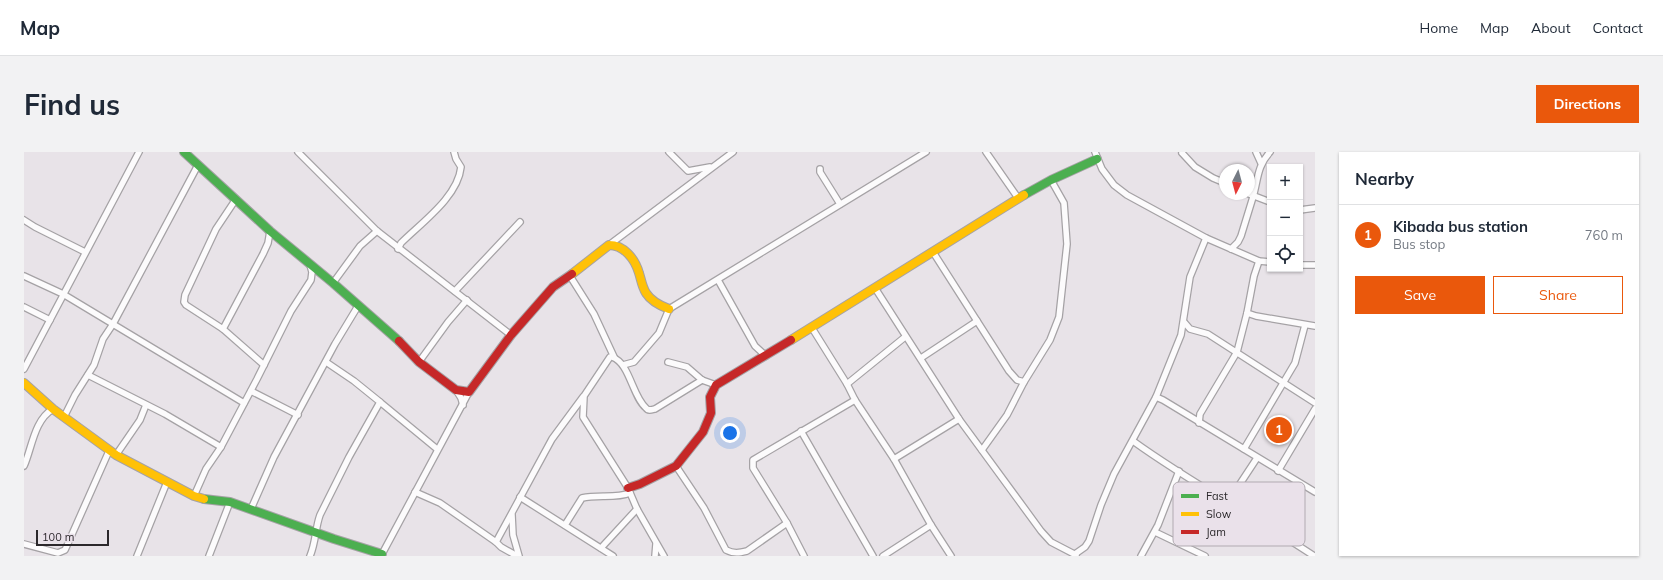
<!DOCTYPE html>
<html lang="en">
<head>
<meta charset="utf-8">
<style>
	:root { --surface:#fff; --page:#f2f2f3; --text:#1f2937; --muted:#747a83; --line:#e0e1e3; --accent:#ea580c }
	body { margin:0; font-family:Mulish,sans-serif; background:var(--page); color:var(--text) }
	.controls { position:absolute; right:12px; top:12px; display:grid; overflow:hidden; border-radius:0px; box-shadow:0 1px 3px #0004 }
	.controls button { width:36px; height:36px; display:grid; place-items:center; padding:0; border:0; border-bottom:1px solid var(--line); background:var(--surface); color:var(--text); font:20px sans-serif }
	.compass { position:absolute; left:1195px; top:12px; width:36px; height:36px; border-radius:50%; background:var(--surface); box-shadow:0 1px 3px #0004; rotate:186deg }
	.scale { position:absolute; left:12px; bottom:10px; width:73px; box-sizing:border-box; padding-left:4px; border:2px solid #2b282b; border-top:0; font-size:11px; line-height:14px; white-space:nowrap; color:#2b282b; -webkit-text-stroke:3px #eae1ea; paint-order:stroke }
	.you { position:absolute; left:706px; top:281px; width:14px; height:14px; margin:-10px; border:3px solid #fff; border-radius:50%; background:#1a73e8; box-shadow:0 0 0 6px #1a73e833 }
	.badge { display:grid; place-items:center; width:26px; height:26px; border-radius:50%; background:var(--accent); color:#fff; font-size:13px; font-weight:700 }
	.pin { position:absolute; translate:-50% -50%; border:2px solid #fff; box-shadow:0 1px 4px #0006 }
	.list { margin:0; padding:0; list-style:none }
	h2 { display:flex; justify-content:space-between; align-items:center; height:52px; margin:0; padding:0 16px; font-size:17px }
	h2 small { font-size:13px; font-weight:400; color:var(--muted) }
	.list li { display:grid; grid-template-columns:26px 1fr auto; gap:12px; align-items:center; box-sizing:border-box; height:60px; padding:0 16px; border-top:1px solid var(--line) }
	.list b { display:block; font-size:15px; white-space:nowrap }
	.list p { margin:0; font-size:13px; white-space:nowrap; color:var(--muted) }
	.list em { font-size:13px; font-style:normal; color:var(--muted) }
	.actions { display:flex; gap:8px; padding:12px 16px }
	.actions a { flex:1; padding:9px 0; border:1px solid var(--accent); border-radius:0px; text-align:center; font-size:14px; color:var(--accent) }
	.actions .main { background:var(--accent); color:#fff }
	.icon { flex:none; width:22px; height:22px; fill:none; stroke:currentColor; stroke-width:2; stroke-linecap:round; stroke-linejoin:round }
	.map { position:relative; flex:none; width:1291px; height:404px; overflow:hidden; border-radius:0px }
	header { display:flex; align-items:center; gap:24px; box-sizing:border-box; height:56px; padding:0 20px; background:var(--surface); border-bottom:1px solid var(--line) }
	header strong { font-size:19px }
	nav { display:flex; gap:22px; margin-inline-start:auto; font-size:14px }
	.intro { display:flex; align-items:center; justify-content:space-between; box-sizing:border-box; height:96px; padding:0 24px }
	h1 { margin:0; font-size:28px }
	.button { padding:10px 18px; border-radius:0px; background:var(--accent); color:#fff; font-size:14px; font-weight:700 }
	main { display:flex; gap:24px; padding:0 24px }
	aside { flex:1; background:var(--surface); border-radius:0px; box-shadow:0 1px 3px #0004 }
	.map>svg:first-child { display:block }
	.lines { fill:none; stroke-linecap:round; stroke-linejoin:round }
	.street-casing { stroke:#a5a2a5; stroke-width:8 }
	.fast-casing { stroke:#a5a2a5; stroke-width:10 }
	.slow-casing { stroke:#a5a2a5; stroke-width:10 }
	.jam-casing { stroke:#a5a2a5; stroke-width:10 }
	.street { stroke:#fcfbfc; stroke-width:5.5 }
	.fast { stroke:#4caf50; stroke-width:8 }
	.slow { stroke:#ffc107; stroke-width:8 }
	.jam { stroke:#c62828; stroke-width:8 }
	.key { fill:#eae1ea; stroke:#b1aab1; stroke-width:1 }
	.key-label { font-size:11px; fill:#2b282b }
</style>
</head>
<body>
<header>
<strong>Map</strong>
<nav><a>Home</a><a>Map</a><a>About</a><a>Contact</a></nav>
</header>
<div class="intro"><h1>Find us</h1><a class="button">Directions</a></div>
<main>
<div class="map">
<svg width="1291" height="404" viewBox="0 0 1291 404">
	<rect width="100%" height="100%" fill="#e8e3e8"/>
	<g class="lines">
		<g class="street-casing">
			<g id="street">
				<polyline points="274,0 353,79 487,183"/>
				<polyline points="645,0 664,19 686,15"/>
				<polyline points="962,0 994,46"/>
				<polyline points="1071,0 1078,17 1090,33 1103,43 1182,86 1235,109 1246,110"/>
				<polyline points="1232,0 1237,11"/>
				<polyline points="1158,1 1171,15 1189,26 1201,31"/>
				<polyline points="796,17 796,20 816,52"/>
				<polyline points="1225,42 1246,50"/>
				<polyline points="212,47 192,77 161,143 160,150 162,153 199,177 240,213"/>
				<polyline points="1276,58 1291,56"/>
				<polyline points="0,68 11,75 61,100"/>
				<polyline points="585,93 709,0"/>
				<path d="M374 97 377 91C397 71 434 45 437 15L432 7 430 0"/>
				<path d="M1207 97 1214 90 1217 84C1221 71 1225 58 1229 45 1234 28 1233 14 1246 0"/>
				<polyline points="909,100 985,219 993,228 1000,230"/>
				<polyline points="1276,113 1291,113"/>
				<polyline points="0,124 39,142 220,251"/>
				<polyline points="546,124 570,162 590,205"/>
				<polyline points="694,128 731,194 742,204"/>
				<polyline points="309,131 336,94 353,79"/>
				<polyline points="851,136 935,267 1017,379 1027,390 1052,403"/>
				<polyline points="431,139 496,70"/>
				<polyline points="0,155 26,168"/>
				<polyline points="1223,161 1232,164 1291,174"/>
				<polyline points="1160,170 1166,177 1184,182 1291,251"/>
				<polyline points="788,176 823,232 831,248 870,307 907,373 927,404"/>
				<polyline points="199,177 239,102 244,91 246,79"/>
				<polyline points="897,206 953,169"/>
				<polyline points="395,210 424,170 443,148"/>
				<polyline points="644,210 663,215 678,228 692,233"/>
				<polyline points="599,213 610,210 635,181 645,157 902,0"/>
				<polyline points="0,217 115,0"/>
				<polyline points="64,223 141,262 197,295"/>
				<polyline points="823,232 881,185"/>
				<polyline points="432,238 437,246 439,253"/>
				<polyline points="227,239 274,263"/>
				<polyline points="1132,245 1139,248 1291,340"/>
				<polyline points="356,250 413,297"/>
				<polyline points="40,265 51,243 70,213 79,187 89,172 174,13"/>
				<polyline points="1175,271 1176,262 1213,200 1223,161 1230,124 1235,109"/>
				<polyline points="777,279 849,404"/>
				<path d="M1109 289C1167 331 1230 364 1290 404"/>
				<polyline points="1220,297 1271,211 1281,173"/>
				<polyline points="958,298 983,263 1000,230 1026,188 1035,165 1043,92 1040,51 1027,28"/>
				<polyline points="92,303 116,268 122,253"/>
				<polyline points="870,307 935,267"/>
				<path d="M0 314C8 296 10 268 29 257"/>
				<path d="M652 314 680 356 702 398C710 402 715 401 723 399L763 371"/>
				<polyline points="1254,319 1291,257"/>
				<polyline points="391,340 416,351 472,390 477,395 493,404"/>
				<polyline points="170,344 182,317 197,295 233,227 267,159 287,128 288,120 286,113"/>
				<polyline points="496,345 589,404"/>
				<polyline points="1204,350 1233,306"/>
				<polyline points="227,357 250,305 311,192 334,154"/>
				<polyline points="488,363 489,383 495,404"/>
				<path d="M541 373 558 346C574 342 591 347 606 341"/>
				<polyline points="1131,380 1181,404"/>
				<polyline points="472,390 528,287 559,245"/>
				<polyline points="0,392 34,401 41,398 85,299"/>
				<polyline points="577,396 613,357"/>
				<polyline points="1051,402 1061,395 1065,389 1077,353 1090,322 1132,245 1157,183 1166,125 1182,86"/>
				<polyline points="113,404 143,330"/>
				<polyline points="185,404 206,350"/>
				<path d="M286 404C292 390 291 377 296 363L325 305 356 250 330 229 302 210"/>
				<polyline points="357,404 445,240"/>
				<polyline points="631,404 632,392"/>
				<path d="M640 404 613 357 604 336 559 265 560 244 586 205H588C606 211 608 244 622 256 624 259 627 258 631 257L678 228"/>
				<polyline points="780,404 763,371 729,316 729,308 831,248"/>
				<polyline points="859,404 907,373"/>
				<polyline points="1117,404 1134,373 1155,319"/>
			</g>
		</g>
		<g class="fast-casing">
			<g id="fast">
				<polyline points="160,0 246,79 309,131 375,189"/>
				<polyline points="1000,43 1027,28 1073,7"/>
				<polyline points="180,347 206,350 310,387 358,402"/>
			</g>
		</g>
		<g class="slow-casing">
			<g id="slow">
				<path d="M548 122 585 93C600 93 611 107 615 121 617 127 618 135 622 141 627 149 637 154 645 157"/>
				<polyline points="767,188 1000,43"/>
				<polyline points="0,231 29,257 92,303 170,344 180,347"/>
			</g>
		</g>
		<g class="jam-casing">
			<g id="jam">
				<polyline points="375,189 395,210 432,238 445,240 487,183 529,135 548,122"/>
				<polyline points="604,336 616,332 652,314 679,280 687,261 686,245 692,233 767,188"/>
			</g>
		</g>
		<use href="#street" class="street"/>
		<use href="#fast" class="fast"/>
		<use href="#slow" class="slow"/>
		<use href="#jam" class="jam"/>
	</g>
	<rect x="1149" y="330" width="132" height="64" rx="6" class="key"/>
	<rect x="1157" y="342" width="18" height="4" fill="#4caf50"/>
	<rect x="1157" y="360" width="18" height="4" fill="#ffc107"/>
	<rect x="1157" y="378" width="18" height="4" fill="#c62828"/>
	<g class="key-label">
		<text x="1182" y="348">Fast</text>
		<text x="1182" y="366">Slow</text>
		<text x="1182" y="384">Jam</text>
	</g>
</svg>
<div class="controls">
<button>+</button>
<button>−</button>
<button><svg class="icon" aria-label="locate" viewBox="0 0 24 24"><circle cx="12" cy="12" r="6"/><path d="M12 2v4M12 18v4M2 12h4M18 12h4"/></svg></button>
</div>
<svg class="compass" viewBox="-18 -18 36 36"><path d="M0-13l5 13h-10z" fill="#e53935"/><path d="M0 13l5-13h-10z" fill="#747a83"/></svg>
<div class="scale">100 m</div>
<div class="you"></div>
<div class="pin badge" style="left:1255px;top:278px">1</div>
</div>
<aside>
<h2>Nearby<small></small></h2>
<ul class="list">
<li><span class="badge">1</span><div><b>Kibada bus station</b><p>Bus stop</p></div><em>760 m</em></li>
</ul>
<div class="actions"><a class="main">Save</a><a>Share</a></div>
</aside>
</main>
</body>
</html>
